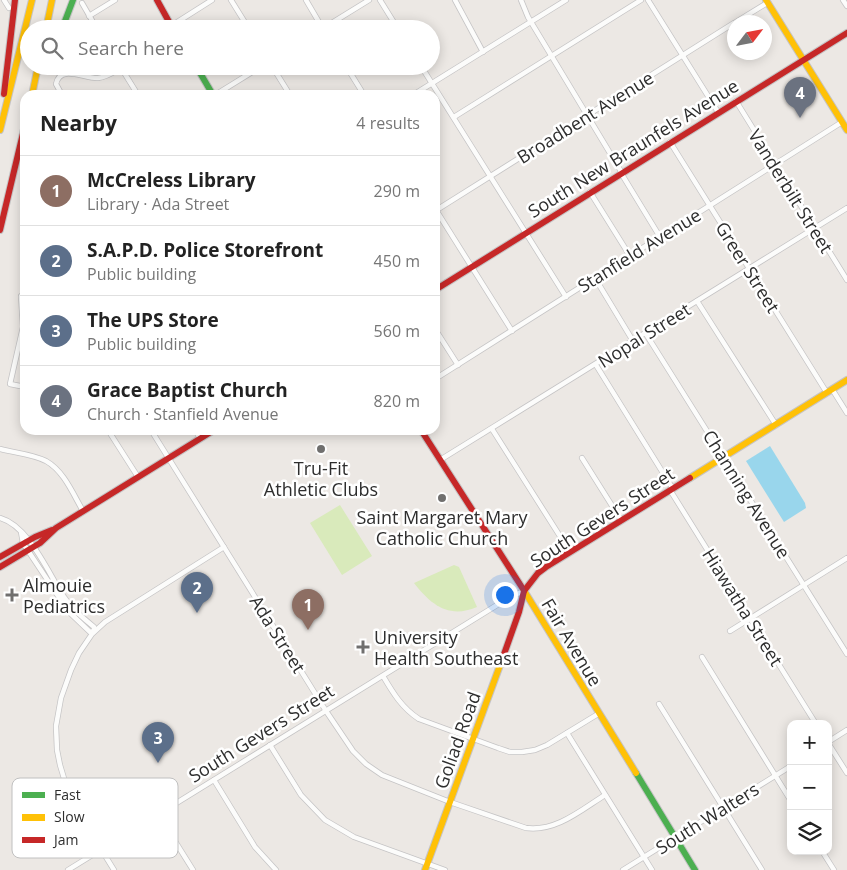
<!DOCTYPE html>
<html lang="en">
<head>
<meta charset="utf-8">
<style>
	:root { --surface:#fff; --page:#f6f6f6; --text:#222; --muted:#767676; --line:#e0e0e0; --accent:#db2777 }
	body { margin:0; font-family:"Open Sans",sans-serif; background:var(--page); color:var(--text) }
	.controls { position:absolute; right:15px; bottom:15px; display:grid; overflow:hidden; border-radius:10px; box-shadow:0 2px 12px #0003 }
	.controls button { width:45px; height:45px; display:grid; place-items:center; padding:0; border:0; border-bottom:1px solid var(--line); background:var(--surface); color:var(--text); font:25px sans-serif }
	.compass { position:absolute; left:727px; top:15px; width:45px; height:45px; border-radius:50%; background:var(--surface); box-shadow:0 2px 12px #0003; rotate:58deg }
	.you { position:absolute; left:504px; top:594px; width:18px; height:18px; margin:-12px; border:4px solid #fff; border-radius:50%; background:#1a73e8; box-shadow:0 0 0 8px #1a73e833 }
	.badge { display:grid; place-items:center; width:32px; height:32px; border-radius:50%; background:var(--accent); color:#fff; font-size:16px; font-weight:700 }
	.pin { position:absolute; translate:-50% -41px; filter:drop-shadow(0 1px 2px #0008) }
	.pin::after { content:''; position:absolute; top:26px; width:18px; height:15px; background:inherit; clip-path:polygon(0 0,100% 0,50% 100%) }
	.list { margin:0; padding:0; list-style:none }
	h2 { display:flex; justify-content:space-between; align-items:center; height:65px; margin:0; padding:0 20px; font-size:21px }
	h2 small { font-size:16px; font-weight:400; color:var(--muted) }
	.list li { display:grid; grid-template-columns:32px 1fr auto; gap:15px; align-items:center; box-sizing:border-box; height:70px; padding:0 20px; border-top:1px solid var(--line) }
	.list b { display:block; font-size:19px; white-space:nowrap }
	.list p { margin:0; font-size:16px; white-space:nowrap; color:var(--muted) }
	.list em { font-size:16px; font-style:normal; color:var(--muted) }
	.icon { flex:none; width:28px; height:28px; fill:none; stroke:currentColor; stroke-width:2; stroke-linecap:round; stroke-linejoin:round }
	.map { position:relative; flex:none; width:847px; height:870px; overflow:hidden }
	.search { position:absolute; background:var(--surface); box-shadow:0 2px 12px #0003; left:20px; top:20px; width:420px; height:55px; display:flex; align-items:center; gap:12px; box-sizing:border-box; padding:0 18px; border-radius:28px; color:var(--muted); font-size:19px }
	.panel { position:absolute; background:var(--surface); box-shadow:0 2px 12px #0003; left:20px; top:90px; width:420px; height:345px; border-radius:15px }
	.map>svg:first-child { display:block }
	.pitch { fill:#d9eabb }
	.water { fill:#99d6ec }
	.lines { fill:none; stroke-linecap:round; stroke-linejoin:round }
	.street-casing { stroke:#c5c4c5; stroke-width:6 }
	.fast-casing { stroke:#c5c4c5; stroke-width:8 }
	.slow-casing { stroke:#c5c4c5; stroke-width:8 }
	.jam-casing { stroke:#c5c4c5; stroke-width:8 }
	.street { stroke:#fcfcfb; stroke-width:4.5 }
	.fast { stroke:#4caf50; stroke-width:6 }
	.slow { stroke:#ffc107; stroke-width:6 }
	.jam { stroke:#c62828; stroke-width:6 }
	.poi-dot { fill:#706f6e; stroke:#fff; stroke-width:2 }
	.labels { text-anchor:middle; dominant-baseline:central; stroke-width:5; stroke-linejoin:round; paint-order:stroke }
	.street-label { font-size:18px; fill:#2e2e2e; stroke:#fff }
	.poi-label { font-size:18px; fill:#2e2e2e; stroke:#fff }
	.key { fill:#fff; stroke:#c0c0c0; stroke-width:1 }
	.key-label { font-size:14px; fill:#2e2e2e }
</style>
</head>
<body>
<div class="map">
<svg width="847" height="870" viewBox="0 0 847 870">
	<rect width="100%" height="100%" fill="#ece8e4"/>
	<g class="pitch">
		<polygon points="340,505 372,556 342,575 310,523"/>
		<path d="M454 565 459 567 477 607C449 619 431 605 414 583Z"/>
	</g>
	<polygon class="water" points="770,446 805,503 806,508 784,522 746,461"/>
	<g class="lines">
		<g class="street-casing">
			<g id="street">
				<polyline points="4,0 9,8"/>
				<polyline points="231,0 249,29"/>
				<polyline points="306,0 323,29"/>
				<polyline points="380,0 398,29"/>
				<polyline points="455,0 483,52"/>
				<polyline points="521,0 528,17 622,173"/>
				<polyline points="648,0 718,112"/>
				<polyline points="843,0 847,6"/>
				<polyline points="82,3 97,29"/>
				<polyline points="89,16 115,0"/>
				<polyline points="736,22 767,3"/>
				<polyline points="171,26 212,0"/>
				<polyline points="322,29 369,0"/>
				<polyline points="120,66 138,95"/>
				<polyline points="272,66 290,95"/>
				<polyline points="346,66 364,95"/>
				<polyline points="421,66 566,297"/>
				<path d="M62 95 56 84C60 64 85 79 98 78 107 77 114 72 121 68"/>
				<polyline points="215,95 262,66"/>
				<polyline points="413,95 566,0"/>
				<polyline points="736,101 847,280"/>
				<polyline points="454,117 641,0"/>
				<polyline points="670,142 827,393"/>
				<polyline points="621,173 660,237"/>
				<polyline points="590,192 630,256"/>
				<polyline points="436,210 512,331"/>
				<polyline points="435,211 734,23"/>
				<polyline points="595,278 633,341"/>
				<polyline points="21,296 23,327 10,384 25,387"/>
				<polyline points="697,301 776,425"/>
				<polyline points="435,329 458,365"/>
				<polyline points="646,334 847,654"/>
				<polyline points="596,365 673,489"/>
				<polyline points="435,379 842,122"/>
				<polyline points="832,389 847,413"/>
				<polyline points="492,429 570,552"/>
				<polyline points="108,430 138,477"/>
				<path d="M151 430 326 711 353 751 366 764 382 775 450 802 526 828C556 832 581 810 605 795"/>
				<polyline points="195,430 200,438"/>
				<path d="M0 449C15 453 32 454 46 461 64 471 73 494 83 511"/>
				<polyline points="582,458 621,520"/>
				<polyline points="440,460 847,208"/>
				<polyline points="670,490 816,724"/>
				<path d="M0 518C29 526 48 573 64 597 72 609 83 618 94 627V631L90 632 68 611 23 543 21 532"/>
				<polyline points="730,631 847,558"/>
				<polyline points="702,657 791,801"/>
				<path d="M383 676C393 693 402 708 419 719L498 748 510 752H522L535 750 547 745 598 714"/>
				<polyline points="659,704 762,870"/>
				<polyline points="567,733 652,870"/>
				<polyline points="828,742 847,730"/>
				<polyline points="828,743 847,773"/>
				<polyline points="270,745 301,795 325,820 354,837 445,870"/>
				<polyline points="214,780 255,847 276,870"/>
				<polyline points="78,812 85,815 101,842 101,849"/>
				<polyline points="158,814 193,870"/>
				<polyline points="822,851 834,870"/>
				<polyline points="68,870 510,597 524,591"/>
				<polyline points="114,870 101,849 96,847 79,819 78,812 66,785 60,765 57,750 56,726 61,698 71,670 79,653 92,634 105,622 224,547"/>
				<polyline points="623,870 791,766"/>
			</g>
		</g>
		<g class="fast-casing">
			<g id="fast">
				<polyline points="62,29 73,0"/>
				<polyline points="196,66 213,95"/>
				<polyline points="636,773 695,870"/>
			</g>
		</g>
		<g class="slow-casing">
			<g id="slow">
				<polyline points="766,0 847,130"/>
				<polyline points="46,29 52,0"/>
				<polyline points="32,95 38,66"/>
				<polyline points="0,130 32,0"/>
				<polyline points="690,478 847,380"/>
				<polyline points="523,589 636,773"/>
				<polyline points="425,870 503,657"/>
			</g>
		</g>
		<g class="jam-casing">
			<g id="jam">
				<polyline points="157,0 173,29"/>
				<polyline points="4,94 15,0"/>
				<polyline points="0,230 25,125"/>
				<polyline points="435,290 847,33"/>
				<polyline points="421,430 523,589"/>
				<polyline points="0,557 35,537 52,530"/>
				<polyline points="0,567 40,543 56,528 214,430"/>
				<polyline points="524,591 538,573 546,567 690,478"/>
				<polyline points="503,657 519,612 524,591"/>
			</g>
		</g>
		<use href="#street" class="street"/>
		<use href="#fast" class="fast"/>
		<use href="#slow" class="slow"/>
		<use href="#jam" class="jam"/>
	</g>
	<g class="poi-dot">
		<circle cx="321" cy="449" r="5"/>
		<circle cx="442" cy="498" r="5"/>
		<path d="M9.5 587.5h5v5h5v5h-5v5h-5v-5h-5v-5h5z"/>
		<path d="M360.5 639.5h5v5h5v5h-5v5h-5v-5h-5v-5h5z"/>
	</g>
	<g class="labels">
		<g class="street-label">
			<text transform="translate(585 117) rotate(-32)">Broadbent Avenue</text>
			<text transform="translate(633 148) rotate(-32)">South New Braunfels Avenue</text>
			<text transform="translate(791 191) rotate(58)">Vanderbilt Street</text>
			<text transform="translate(639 250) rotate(-32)">Stanfield Avenue</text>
			<text transform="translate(748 267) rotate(58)">Greer Street</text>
			<text transform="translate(644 335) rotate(-32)">Nopal Street</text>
			<text transform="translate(747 494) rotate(58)">Channing Avenue</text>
			<text transform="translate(602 517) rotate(-33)">South Gevers Street</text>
			<text transform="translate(743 607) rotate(58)">Hiawatha Street</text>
			<text transform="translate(278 634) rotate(58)">Ada Street</text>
			<text transform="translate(572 642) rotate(59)">Fair Avenue</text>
			<text transform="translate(261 733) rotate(-32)">South Gevers Street</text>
			<text transform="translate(457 740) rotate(-70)">Goliad Road</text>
			<text transform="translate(707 818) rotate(-32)">South Walters</text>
		</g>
		<g class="poi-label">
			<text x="321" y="468">Tru-Fit<tspan x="321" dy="21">Athletic Clubs</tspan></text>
			<text x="442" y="517">Saint Margaret Mary<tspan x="442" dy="21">Catholic Church</tspan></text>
			<text x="23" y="585" text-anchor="start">Almouie<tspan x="23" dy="21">Pediatrics</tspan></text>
			<text x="374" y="637" text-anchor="start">University<tspan x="374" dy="21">Health Southeast</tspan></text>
		</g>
	</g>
	<rect x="12" y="778" width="166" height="80" rx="8" class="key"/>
	<rect x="22" y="792" width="23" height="6" fill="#4caf50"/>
	<rect x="22" y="814" width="23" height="7" fill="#ffc107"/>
	<rect x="22" y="837" width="23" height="6" fill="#c62828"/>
	<g class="key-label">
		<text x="54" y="800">Fast</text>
		<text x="54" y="822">Slow</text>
		<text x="54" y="845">Jam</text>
	</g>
</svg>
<div class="controls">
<button>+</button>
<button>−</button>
<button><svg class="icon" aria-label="layers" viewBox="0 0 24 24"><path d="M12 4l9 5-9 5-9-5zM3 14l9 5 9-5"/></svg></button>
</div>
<svg class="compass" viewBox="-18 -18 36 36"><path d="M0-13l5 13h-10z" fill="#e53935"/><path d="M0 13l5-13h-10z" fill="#767676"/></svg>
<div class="you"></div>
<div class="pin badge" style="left:308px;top:630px;background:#8d6e63">1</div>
<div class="pin badge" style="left:197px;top:613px;background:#5c6f8a">2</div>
<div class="pin badge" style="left:158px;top:763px;background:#5c6f8a">3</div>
<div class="pin badge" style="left:800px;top:118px;background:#6b7280">4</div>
<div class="search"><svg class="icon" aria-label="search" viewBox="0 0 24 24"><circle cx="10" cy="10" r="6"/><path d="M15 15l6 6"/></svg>Search here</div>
<section class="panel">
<h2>Nearby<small>4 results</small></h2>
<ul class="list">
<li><span class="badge" style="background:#8d6e63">1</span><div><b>McCreless Library</b><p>Library · Ada Street</p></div><em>290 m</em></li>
<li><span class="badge" style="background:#5c6f8a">2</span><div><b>S.A.P.D. Police Storefront</b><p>Public building</p></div><em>450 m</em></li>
<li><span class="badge" style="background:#5c6f8a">3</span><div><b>The UPS Store</b><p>Public building</p></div><em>560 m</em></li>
<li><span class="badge" style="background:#6b7280">4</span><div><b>Grace Baptist Church</b><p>Church · Stanfield Avenue</p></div><em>820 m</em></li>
</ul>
</section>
</div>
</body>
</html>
